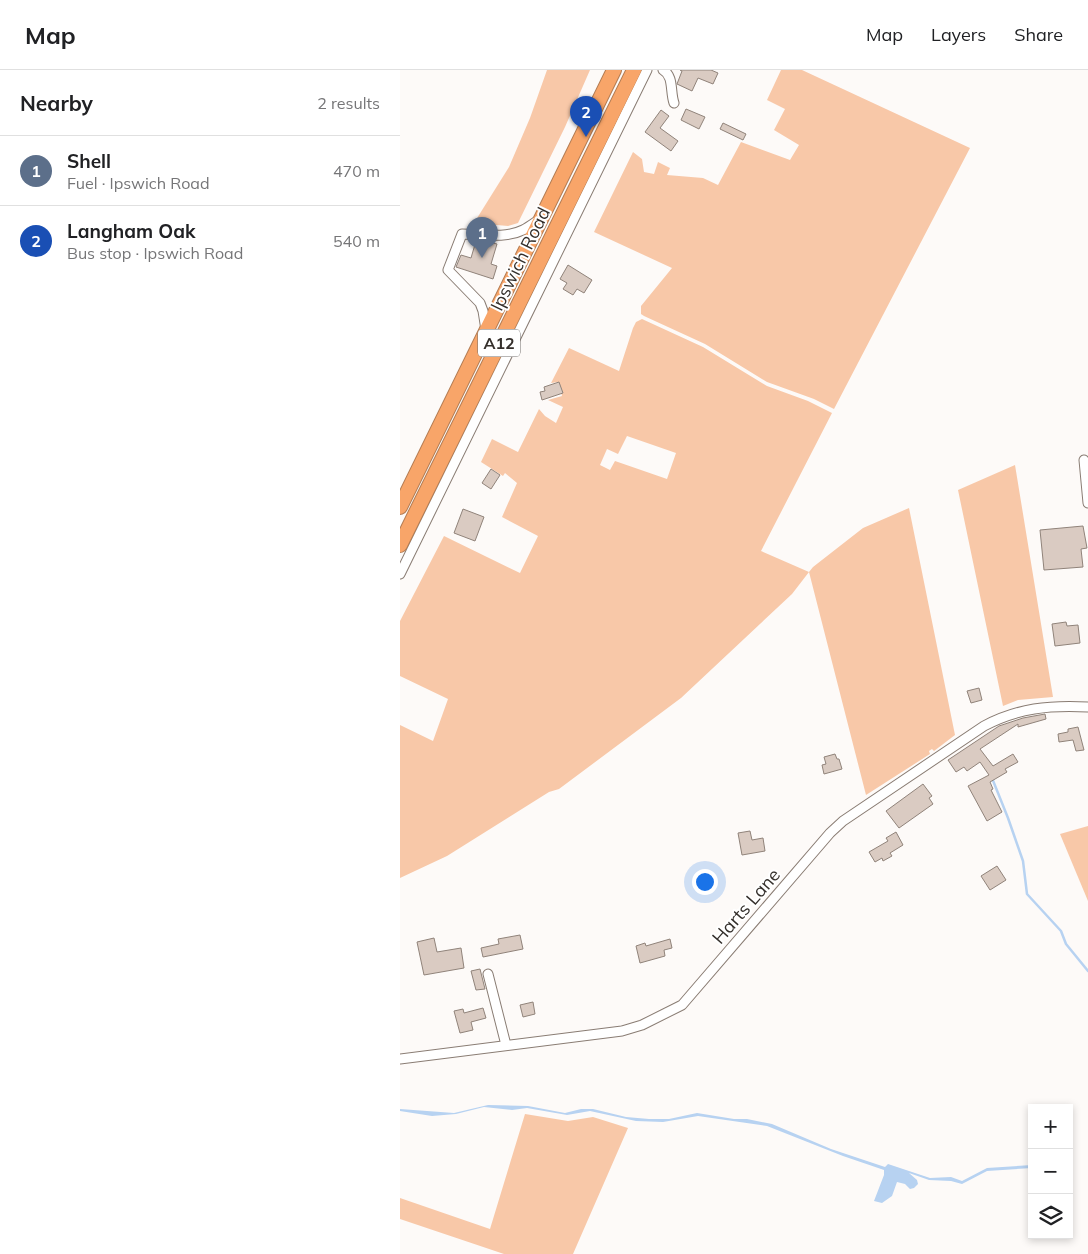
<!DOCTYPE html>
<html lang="en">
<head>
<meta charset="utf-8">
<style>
	:root { --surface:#fff; --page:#f2f2f2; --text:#202124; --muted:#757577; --line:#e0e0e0; --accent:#0261ae }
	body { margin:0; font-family:Mulish,sans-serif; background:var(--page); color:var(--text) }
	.controls { position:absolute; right:15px; bottom:15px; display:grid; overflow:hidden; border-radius:0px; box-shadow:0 2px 8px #0003 }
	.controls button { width:45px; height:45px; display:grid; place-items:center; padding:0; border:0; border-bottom:1px solid var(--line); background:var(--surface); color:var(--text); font:25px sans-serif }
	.you { position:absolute; left:304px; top:811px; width:18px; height:18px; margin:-12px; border:4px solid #fff; border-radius:50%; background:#1a73e8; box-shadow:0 0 0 8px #1a73e833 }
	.badge { display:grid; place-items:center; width:32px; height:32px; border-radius:50%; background:var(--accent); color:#fff; font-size:16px; font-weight:700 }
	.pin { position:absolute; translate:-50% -41px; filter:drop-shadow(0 1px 2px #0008) }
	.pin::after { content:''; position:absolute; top:26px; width:18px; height:15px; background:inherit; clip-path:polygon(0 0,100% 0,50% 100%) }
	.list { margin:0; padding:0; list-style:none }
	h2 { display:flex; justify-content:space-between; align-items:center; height:65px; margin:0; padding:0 20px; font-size:21px }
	h2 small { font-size:16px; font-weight:400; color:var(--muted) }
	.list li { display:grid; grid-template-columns:32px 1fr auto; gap:15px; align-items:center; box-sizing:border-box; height:70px; padding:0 20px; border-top:1px solid var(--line) }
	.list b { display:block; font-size:19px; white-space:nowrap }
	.list p { margin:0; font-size:16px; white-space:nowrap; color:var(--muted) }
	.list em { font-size:16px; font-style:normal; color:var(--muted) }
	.icon { flex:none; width:28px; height:28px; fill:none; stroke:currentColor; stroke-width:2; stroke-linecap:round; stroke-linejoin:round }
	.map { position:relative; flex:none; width:688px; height:1184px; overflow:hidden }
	header { display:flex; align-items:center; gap:30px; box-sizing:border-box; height:70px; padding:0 25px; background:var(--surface); border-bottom:1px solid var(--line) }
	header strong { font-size:24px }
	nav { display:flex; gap:28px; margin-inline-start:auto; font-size:18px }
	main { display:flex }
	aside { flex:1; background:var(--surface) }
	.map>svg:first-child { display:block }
	.green { fill:#f8c8a8; fill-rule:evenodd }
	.water { fill:#b7d2f1 }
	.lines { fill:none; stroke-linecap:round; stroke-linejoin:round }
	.stream { stroke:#b7d2f1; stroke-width:2.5 }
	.building { fill:#dacbc2; stroke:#90837a }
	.minor-casing { stroke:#897c73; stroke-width:11 }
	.highway-casing { stroke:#b37c53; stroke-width:16 }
	.minor { stroke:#fff; stroke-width:9 }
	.highway { stroke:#f8a569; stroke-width:14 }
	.labels { text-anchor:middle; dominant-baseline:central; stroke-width:4; stroke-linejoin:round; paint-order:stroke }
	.shield { fill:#fff; stroke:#716d6b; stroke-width:1 }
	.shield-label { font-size:16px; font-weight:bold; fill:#342f2b }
	.street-label { font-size:18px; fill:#342f2b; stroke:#fff }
</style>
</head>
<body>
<header>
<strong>Map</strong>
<nav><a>Map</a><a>Layers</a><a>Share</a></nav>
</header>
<main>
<aside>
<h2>Nearby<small>2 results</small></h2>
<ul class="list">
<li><span class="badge" style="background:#5c6f8a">1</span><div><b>Shell</b><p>Fuel · Ipswich Road</p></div><em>470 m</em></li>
<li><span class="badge" style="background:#1a4fb4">2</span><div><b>Langham Oak</b><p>Bus stop · Ipswich Road</p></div><em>540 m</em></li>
</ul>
</aside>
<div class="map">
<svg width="688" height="1184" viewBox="0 0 688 1184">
	<rect width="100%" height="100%" fill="#fdfaf8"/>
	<g class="green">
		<polygon points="147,0 190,0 165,57 118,153 108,156 74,153 109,97 130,48"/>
		<polygon points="381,0 402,0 570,78 434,339 414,329 367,312 305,274 244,246 241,244 241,236 272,198 194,162 233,82 242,89 244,102 254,104 258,92 270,98 267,105 303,108 318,115 341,72 390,90 399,75 374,60 385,39 367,30"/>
		<path d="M242 249 303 277 367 316 408 331 432 343 361 481 409 502 413 497 463 458 509 438 555 665 534 681 532 679 529 681 530 684 466 725 409 502 392 524 281 628 159 719 149 722 47 786 0 808V655L33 671 48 629 0 606V551L44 466 120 503 138 466 102 447 117 413 105 403 103 406 81 392 92 369 118 382 139 339 145 346 156 353 163 337 148 330 162 326 158 312 151 313 169 278 219 301 233 258 236 252ZM227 366 276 383 267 409 215 391 210 400 200 395 207 379 218 384Z"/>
		<polygon points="615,395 653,627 618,630 603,636 558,420"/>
		<polygon points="688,756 688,831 660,764"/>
		<polygon points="125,1044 168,1051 193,1047 228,1058 173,1184 104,1184 0,1149 0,1128 90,1159"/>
	</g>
	<polygon class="water" points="88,1035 128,1036 165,1043 181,1039 193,1039 226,1047 249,1049 269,1049 297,1043 334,1049 347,1049 372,1054 431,1079 485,1097 488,1094 530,1108 551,1107 562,1111 587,1098 632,1095 632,1098 587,1101 562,1114 551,1111 529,1110 509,1103 517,1110 518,1114 514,1118 510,1119 505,1114 497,1112 492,1126 482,1133 474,1131 484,1105 484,1100 443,1086 367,1056 298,1046 263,1052 236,1051 190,1041 167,1045 127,1038 112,1040 84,1037 56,1044 32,1046 0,1041 0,1039 54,1043"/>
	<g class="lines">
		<polyline class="stream" points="592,708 608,748 623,791 627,824 661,861 666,874 688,901"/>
	</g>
	<g class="building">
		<polygon points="280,0 311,0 318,3 313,14 298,8 292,21 277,14 282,1"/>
		<polygon points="286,39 305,47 299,59 281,50"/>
		<polygon points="261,40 269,46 260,58 278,71 271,81 245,62"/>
		<polygon points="323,53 346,64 343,70 320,59"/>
		<polygon points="76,171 89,172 97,174 91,194 97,196 93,209 56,197 61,185 71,188"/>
		<polygon points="168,195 192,210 184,223 177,219 173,225 163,219 167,213 160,209"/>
		<polygon points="159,312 163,323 142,330 140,322 145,321 144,317"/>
		<polygon points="91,399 100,405 91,419 82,413"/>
		<polygon points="63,439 84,447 75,471 54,463"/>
		<polygon points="683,456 687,478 681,479 683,497 644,500 640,460"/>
		<polygon points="666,552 667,556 678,555 680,573 655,576 652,554"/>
		<polygon points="579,618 582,630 571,633 567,621"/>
		<polygon points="645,644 646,649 618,657 618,654 580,679 593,696 613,684 618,692 605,699 607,702 590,712 593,719 591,720 602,742 587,751 568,716 589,705 580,692 567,701 564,697 556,702 548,690 599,656 623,648"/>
		<polygon points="678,657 684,680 676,681 673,670 659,672 658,664 668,662 668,659"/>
		<polygon points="435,684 437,689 439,689 442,699 424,704 422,695 426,694 424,687"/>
		<polygon points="523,714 532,726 529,728 533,734 499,758 486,741"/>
		<polygon points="350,761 352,770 363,768 365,781 342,785 338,763"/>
		<polygon points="496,762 503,775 490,783 492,786 483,791 482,788 475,792 469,782 488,771 486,768"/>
		<polygon points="597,796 606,810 590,820 581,806"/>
		<polygon points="120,865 123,879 83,887 81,878 99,874 98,869"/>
		<polygon points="34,868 37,882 61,878 64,898 24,905 17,872"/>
		<polygon points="270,869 272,878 264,880 265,886 240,893 236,876 245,873 246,876"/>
		<polygon points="80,899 85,919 76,920 71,901"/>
		<polygon points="133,932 135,944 123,947 120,935"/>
		<polygon points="83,938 86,948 71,952 73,960 60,963 54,941 63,939 64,943"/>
	</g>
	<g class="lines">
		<g class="minor-casing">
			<g id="minor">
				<path d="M263 0C274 6 270 22 274 33"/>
				<path d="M86 260 83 241 80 233 48 200 62 164C81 164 105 169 123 160 129 157 134 153 140 149"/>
				<polyline points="684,390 688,433"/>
				<polyline points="0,504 247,0"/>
				<polyline points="88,904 106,975"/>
				<path d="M0 989 222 961 242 955 282 935 430 763 443 751 584 656C618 638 649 635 688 637"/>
			</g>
		</g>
		<g class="highway-casing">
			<g id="highway">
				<polyline points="0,437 214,0"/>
				<polyline points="0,475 234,0"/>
			</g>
		</g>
		<use href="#minor" class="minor"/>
		<use href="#highway" class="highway"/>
	</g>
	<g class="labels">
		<rect class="shield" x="78" y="259.5" width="42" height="27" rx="4"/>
		<g class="shield-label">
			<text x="99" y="273">A12</text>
		</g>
		<g class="street-label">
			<text transform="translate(120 189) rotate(-64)">Ipswich Road</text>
			<text transform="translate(346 836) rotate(-49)">Harts Lane</text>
		</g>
	</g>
</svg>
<div class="controls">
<button>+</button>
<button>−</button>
<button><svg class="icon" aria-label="layers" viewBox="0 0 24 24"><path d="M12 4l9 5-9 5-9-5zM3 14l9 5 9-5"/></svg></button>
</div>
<div class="you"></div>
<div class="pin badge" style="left:82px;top:188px;background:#5c6f8a">1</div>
<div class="pin badge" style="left:186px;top:67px;background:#1a4fb4">2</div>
</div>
</main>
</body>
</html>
